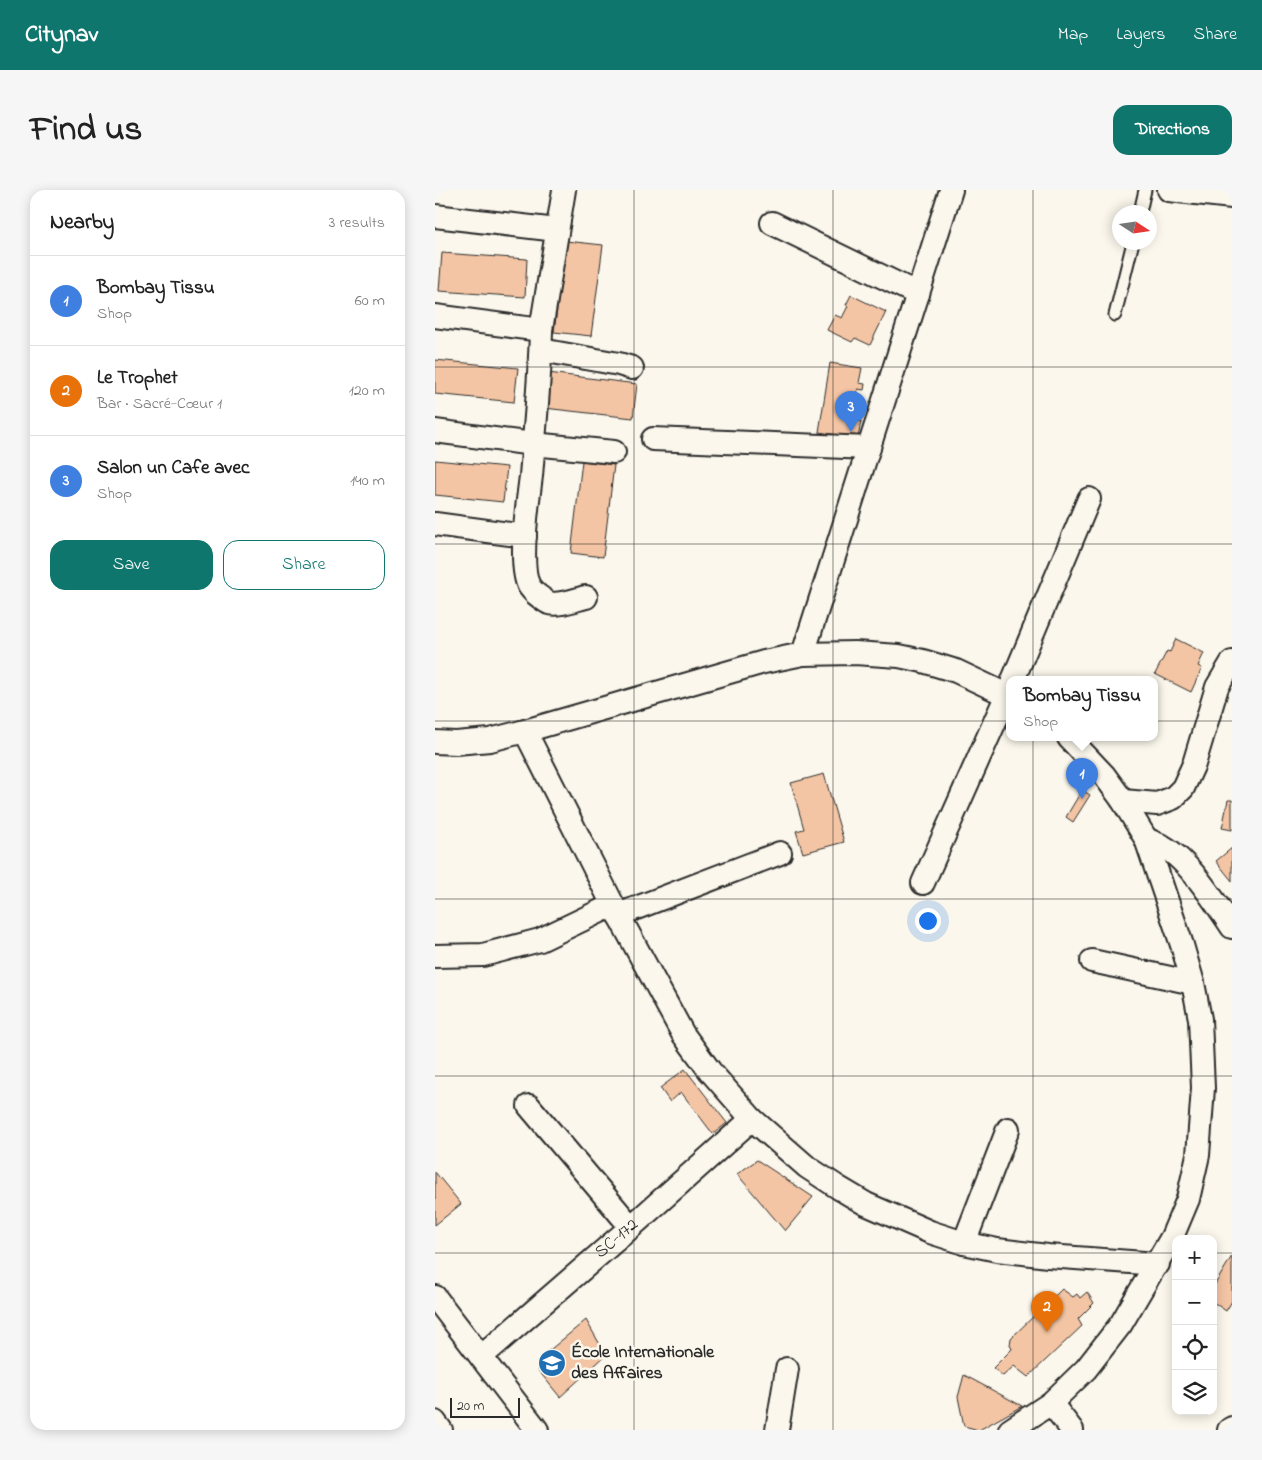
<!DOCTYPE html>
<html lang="en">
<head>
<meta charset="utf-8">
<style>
	:root { --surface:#fff; --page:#f6f6f6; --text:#222; --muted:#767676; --line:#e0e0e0; --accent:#0f766e }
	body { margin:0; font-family:"Indie Flower",sans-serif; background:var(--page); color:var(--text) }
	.controls { position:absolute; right:15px; bottom:15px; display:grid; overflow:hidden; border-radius:10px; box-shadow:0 2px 12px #0003 }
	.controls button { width:45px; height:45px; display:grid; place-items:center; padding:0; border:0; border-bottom:1px solid var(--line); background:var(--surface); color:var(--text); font:25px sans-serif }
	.compass { position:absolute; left:677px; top:15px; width:45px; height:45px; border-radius:50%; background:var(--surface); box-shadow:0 2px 12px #0003; rotate:102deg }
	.scale { position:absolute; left:15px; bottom:12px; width:70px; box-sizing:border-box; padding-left:5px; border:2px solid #2b2b2b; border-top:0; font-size:14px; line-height:18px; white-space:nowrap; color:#2b2b2b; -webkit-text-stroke:4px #fbf7ec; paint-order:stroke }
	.you { position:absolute; left:492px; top:730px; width:18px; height:18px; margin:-12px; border:4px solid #fff; border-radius:50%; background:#1a73e8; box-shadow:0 0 0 8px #1a73e833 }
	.badge { display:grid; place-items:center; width:32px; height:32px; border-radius:50%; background:var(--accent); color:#fff; font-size:16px; font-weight:700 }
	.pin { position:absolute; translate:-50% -41px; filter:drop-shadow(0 1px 2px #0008) }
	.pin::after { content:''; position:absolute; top:26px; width:18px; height:15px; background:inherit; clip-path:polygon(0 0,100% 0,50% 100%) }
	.popup { position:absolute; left:571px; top:486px; width:152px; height:65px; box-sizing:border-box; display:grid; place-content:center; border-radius:10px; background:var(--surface); filter:drop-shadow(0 1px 4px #0005); font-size:16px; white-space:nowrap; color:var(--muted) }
	.popup b { font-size:19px; color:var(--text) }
	.popup::after { content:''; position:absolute; left:50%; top:100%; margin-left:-10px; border:10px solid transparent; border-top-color:var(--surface) }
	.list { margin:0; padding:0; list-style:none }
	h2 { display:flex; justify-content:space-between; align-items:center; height:65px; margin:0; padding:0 20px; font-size:21px }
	h2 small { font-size:16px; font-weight:400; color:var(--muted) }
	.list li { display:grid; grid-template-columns:32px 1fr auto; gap:15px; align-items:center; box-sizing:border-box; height:90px; padding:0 20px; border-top:1px solid var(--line) }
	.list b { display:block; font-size:19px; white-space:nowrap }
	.list p { margin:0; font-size:16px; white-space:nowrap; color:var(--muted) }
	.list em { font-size:16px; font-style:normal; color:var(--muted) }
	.actions { display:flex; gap:10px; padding:15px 20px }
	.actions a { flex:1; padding:11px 0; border:1px solid var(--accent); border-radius:15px; text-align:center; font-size:18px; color:var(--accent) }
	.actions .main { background:var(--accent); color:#fff }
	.icon { flex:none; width:28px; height:28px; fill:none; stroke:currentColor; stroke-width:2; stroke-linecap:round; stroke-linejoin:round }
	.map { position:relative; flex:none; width:797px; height:1240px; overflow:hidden; border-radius:15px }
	header { display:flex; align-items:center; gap:30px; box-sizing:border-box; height:70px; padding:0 25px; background:var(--accent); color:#fff }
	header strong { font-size:24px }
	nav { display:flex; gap:28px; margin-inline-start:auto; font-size:18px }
	.intro { display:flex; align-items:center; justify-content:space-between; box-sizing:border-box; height:120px; padding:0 30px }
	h1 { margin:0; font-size:35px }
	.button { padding:12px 22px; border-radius:15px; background:var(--accent); color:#fff; font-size:18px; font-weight:700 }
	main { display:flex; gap:30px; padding:0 30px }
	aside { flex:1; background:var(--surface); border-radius:15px; box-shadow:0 2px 12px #0003 }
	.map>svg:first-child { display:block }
	.building { fill:#f4c5a4; stroke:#2b2b2b }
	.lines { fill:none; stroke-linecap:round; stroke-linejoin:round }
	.service-casing { stroke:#2b2b2b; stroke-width:15 }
	.minor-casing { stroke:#2b2b2b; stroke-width:26 }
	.service { stroke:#fbf7ec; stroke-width:11 }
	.minor { stroke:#fbf7ec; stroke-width:22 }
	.grid { fill:none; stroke:#2b2b2b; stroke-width:1; stroke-opacity:0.55 }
	.labels { text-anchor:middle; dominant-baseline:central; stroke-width:5; stroke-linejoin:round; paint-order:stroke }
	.street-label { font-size:18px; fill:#2b2b2b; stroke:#fbf7ec }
	.poi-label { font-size:18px; font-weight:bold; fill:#2b2b2b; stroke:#fbf7ec; text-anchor:start }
</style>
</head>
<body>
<header>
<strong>Citynav</strong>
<nav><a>Map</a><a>Layers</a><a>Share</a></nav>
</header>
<div class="intro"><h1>Find us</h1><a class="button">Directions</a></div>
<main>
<aside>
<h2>Nearby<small>3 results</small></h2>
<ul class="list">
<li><span class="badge" style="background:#3f7fe0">1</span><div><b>Bombay Tissu</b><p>Shop</p></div><em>60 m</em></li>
<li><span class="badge" style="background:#e8710a">2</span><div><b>Le Trophet</b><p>Bar · Sacré-Cœur 1</p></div><em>120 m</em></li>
<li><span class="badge" style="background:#3f7fe0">3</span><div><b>Salon un Cafe avec</b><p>Shop</p></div><em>140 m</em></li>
</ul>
<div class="actions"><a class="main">Save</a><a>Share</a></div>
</aside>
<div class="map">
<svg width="797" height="1240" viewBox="0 0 797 1240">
	<rect width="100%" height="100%" fill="#fbf7ec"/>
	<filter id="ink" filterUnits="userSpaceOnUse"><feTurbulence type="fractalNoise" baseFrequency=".02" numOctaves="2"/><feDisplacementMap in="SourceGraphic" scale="10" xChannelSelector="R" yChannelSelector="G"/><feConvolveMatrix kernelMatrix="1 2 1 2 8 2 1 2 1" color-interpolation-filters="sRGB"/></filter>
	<g filter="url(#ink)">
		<g class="building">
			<polygon points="131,51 168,55 156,146 119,142"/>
			<polygon points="7,63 92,69 90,107 4,101"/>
			<polygon points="416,105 451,122 435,155 420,148 417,152 392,140 400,125 407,128 413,116 411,115"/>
			<polygon points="0,170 83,178 79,212 0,204"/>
			<polygon points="395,173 427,178 424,193 430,194 429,200 423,199 422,207 427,208 424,226 419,225 418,229 426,231 423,248 384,242"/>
			<polygon points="113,183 202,194 198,228 109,218"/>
			<polygon points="0,270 72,277 68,312 0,305"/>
			<polygon points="147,271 179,275 168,367 136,363"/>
			<polygon points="741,449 769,463 763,476 767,478 756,502 720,484 732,461 735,462"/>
			<polygon points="389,584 409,652 368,663 361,641 369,639 356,593"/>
			<polygon points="647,600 655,605 638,632 631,627"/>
			<polygon points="793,610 797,610 797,640 787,638"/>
			<polygon points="797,658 797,691 781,671"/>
			<polygon points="250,879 292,933 278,944 246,902 235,912 225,898"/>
			<polygon points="322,970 378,1007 350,1041 302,984"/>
			<polygon points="0,982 26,1014 0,1035"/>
			<polygon points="797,1066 797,1111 791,1121 778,1112 778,1096 779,1096"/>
			<polygon points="627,1099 638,1107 642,1104 645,1108 652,1102 659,1113 643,1129 647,1136 593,1187 579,1176 568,1186 558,1178 577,1159 575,1155 576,1148"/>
			<polygon points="151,1130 171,1165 125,1207 103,1180 113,1171 110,1164"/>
			<polygon points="529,1185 587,1216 544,1240 529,1236 523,1207"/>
		</g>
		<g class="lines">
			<g class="service-casing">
				<g id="service">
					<polyline points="705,22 710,0"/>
					<polyline points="680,125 698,52"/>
				</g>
			</g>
			<g class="minor-casing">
				<g id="minor">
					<path d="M129 0 106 140C105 189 100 237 96 286 93 311 83 375 94 396 96 399 99 402 101 404 105 407 110 411 114 413 123 416 142 409 151 407"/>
					<polyline points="734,0 797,7"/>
					<polyline points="0,26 122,40"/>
					<polyline points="337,33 483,104"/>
					<polyline points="0,126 106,140"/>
					<polyline points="106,160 184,174 197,178"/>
					<polyline points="0,241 98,254 179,262"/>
					<polyline points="218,249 434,258"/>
					<polyline points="0,334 90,346"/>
					<polyline points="368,464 516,0"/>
					<polyline points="578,490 654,309"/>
					<polyline points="90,541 178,715 248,844 275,881 317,929 372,977 404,998 431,1014 495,1042 529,1053 562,1060 613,1066 723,1074"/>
					<polyline points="0,552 21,553 55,550 90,541 329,472 368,464 420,463 464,466 488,471 521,481 574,506"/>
					<polyline points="688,611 722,614 738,608 748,598 759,574 782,497 797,472"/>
					<path d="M711 649C717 652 723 654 729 657 754 671 780 712 797 737"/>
					<polyline points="488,693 574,500"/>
					<polyline points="183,725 345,663"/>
					<polyline points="0,766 48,765 105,750 178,715"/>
					<polyline points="657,771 758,793"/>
					<polyline points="94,916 196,1037"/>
					<polyline points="529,1053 573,939"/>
					<polyline points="0,1107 102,1240"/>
					<path id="s1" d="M46 1167 196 1037 317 929"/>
					<polyline points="616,1213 637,1240"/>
					<polyline points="0,1232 6,1240"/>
					<polyline points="342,1240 352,1179"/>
					<polyline points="575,1240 616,1213 651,1179 686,1134 737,1047 753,1009 763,965 768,898 765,829 758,793 747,755 711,649 688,611 669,585 634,548"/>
					<polyline points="794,1240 797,1238"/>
				</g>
			</g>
			<use href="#service" class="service"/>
			<use href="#minor" class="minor"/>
		</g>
	</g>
	<path class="grid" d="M199 0V1240M398 0V1240M598 0V1240M0 177H797M0 354H797M0 531H797M0 709H797M0 886H797M0 1063H741M778 1063H797"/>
	<defs>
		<g id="university-disc" transform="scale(1.4375)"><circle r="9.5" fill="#1f6fb2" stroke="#fbf7ec"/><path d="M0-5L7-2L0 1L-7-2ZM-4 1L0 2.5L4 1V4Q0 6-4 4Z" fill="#fff"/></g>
	</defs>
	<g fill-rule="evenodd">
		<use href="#university-disc" x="117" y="1173"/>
	</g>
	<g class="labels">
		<g class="street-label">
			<text stroke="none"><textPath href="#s1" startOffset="180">SC-172</textPath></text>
		</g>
		<g class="poi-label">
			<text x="136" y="1163">École Internationale<tspan x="136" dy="21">des Affaires</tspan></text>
		</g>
	</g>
</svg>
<div class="controls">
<button>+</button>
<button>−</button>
<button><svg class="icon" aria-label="locate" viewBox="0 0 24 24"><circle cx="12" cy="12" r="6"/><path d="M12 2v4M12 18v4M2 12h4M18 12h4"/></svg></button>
<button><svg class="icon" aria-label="layers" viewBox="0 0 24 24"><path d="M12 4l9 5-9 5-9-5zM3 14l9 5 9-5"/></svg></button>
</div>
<svg class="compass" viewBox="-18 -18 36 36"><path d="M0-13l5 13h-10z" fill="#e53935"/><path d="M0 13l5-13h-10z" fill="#767676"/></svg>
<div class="scale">20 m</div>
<div class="you"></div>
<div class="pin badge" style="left:647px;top:609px;background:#3f7fe0">1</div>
<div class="popup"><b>Bombay Tissu</b>Shop</div>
<div class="pin badge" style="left:612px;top:1142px;background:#e8710a">2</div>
<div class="pin badge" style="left:416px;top:242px;background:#3f7fe0">3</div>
</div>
</main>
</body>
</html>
